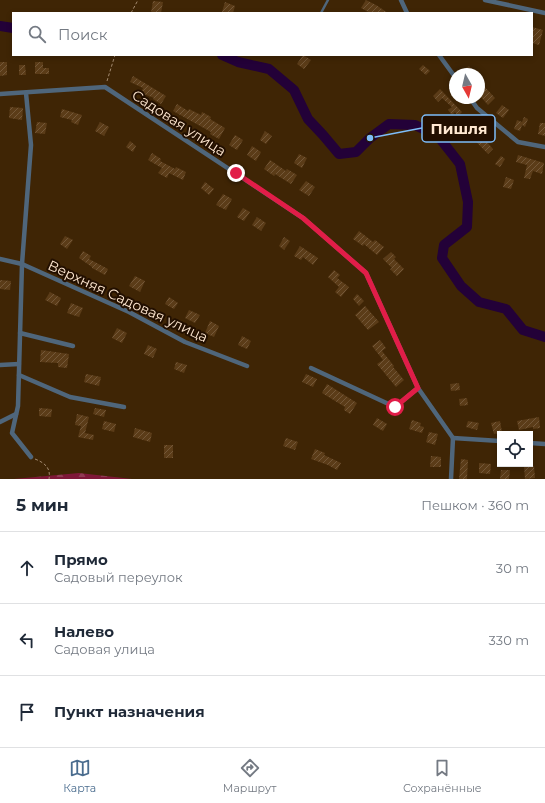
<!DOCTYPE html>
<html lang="ru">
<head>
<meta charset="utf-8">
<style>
	:root { --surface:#fff; --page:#f2f2f3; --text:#1f2937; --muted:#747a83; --line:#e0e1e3; --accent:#4a6c8e }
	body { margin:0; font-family:Montserrat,sans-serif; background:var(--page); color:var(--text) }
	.controls { position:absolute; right:12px; bottom:12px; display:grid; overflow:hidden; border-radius:0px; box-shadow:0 2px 6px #0003 }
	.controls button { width:36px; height:36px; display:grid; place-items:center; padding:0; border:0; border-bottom:1px solid var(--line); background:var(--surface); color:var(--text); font:20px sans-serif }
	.compass { position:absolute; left:449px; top:68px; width:36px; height:36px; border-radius:50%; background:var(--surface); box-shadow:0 2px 6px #0003; rotate:172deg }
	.stop { position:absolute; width:12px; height:12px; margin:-9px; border:3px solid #e11d48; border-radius:50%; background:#fff }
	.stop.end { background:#e11d48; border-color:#fff; box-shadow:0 1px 4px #0008 }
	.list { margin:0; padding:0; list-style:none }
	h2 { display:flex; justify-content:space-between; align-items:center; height:52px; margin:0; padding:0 16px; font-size:17px }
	h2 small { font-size:13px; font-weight:400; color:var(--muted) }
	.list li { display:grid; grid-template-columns:26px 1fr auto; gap:12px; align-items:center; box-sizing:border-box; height:72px; padding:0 16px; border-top:1px solid var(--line) }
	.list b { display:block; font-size:15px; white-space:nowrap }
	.list p { margin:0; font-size:13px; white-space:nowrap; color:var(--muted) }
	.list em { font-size:13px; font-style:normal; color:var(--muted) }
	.icon { flex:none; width:22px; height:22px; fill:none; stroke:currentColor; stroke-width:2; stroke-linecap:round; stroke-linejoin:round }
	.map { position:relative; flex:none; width:545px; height:479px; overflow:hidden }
	.search { position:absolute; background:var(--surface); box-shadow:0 2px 6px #0003; left:12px; right:12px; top:12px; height:44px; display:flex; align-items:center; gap:10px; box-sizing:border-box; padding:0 14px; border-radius:0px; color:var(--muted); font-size:15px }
	.sheet { height:268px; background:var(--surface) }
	nav { display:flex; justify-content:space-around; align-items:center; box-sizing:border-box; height:56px; border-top:1px solid var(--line); background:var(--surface); font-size:11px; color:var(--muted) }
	nav a { display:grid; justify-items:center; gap:2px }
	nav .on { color:var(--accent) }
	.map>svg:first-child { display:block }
	.forest { fill:url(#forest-firs) }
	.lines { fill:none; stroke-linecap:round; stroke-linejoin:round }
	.river { stroke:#230138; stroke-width:10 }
	.building { fill:url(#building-hatch) }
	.path { stroke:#a38a6f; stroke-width:1; stroke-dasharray:3 2; stroke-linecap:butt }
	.service { stroke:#4f667b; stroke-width:2.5 }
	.minor { stroke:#4f667b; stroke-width:4.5 }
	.route { stroke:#e11d48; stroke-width:5 }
	.labels { text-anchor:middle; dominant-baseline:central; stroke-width:4; stroke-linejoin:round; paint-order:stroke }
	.street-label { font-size:14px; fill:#ffe8d1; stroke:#220f00 }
	.leader { fill:none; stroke:#7ebdf9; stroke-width:1.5 }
	.callout-dot { fill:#7ebdf9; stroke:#220f00; stroke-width:1.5 }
	.callout { fill:#220f00; stroke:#7ebdf9; stroke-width:1.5 }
	.callout-label { font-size:15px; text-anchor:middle; font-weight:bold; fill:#ffe8d1 }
</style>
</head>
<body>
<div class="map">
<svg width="545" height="479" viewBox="0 0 545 479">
	<defs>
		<pattern id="forest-firs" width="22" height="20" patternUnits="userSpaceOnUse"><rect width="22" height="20" fill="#7e1838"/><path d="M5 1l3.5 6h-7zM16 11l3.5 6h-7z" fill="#913a54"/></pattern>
		<pattern id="building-hatch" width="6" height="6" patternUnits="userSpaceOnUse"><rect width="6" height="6" fill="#5b3c18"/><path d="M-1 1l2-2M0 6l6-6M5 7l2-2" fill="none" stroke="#745839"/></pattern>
	</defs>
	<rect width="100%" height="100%" fill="#3f2505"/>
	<polygon class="forest" points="79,473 132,479 13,479 14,479"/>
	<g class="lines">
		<g class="river">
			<polyline points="0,26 13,28"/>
			<polyline points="222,55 238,62 269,69 294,90 308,119 323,135 339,154 356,152 370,138 389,124 415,125 438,136 460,164 468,202 467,227 444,245 442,258 461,286 479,302 506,309 523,330 545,337"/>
		</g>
	</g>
	<g class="building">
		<polygon points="366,0 376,5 388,13 370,13 361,8"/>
		<polygon points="153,1 163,2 161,13 151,13"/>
		<polygon points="225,2 235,6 233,13 222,12"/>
		<polygon points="532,27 543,30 539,45 532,43"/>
		<polygon points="303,55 311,60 304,69 297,64"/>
		<polygon points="0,62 7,62 7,75 0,76"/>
		<polygon points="35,62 43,62 43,68 49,68 49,74 35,74"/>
		<polygon points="19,65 25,65 26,75 19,75"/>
		<polygon points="423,65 430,71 426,75 419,69"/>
		<polygon points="469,66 474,72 471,74 464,74 462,71"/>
		<polygon points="133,76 166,96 161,104 153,99 154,98 141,93 143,88 130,82"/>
		<polygon points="479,78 484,84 483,85 495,98 488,105 479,95"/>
		<polygon points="440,89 462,112 458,116 455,112 452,115 448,110 452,107 442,98 438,102 433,96"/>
		<polygon points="177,104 188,111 189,109 201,115 202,112 211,117 210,119 225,128 219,139 210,134 211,132 173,111"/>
		<polygon points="502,105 509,110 503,118 496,113"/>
		<polygon points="10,107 23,108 22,120 9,118"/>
		<polygon points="62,109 82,115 78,125 71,122 72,120 60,117"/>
		<polygon points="524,117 528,119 525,127 522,125 520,131 514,129 517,120 522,122"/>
		<polygon points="469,121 493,149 488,154 462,127"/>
		<polygon points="37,122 47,123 45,134 35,133"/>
		<polygon points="100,122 109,127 104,136 95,131"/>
		<polygon points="540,123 545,123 545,136 538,134"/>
		<polygon points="265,131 272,136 266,144 260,140"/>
		<polygon points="235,135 243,140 237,150 229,145"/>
		<polygon points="130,141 136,146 133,152 126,147"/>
		<polygon points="252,146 261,152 256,161 247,155"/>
		<polygon points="152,153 161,159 160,161 175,169 176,167 186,172 183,180 169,173 167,178 158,173 162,168 148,160"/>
		<polygon points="299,154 307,158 302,168 294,163"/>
		<polygon points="518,155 544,163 542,174 533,171 530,179 524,178 527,165 516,162"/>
		<polygon points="501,156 505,159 500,167 495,164"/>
		<polygon points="270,160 286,171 287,169 297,175 291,184 275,174 274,176 264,169"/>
		<polygon points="506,177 514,180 511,189 503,187"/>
		<polygon points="306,181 315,187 309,196 299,190"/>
		<polygon points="205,182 214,189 209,195 201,188"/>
		<polygon points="223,194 232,199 226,210 216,205"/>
		<polygon points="243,208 250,212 244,221 237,217"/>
		<polygon points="257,217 266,223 261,231 252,225"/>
		<polygon points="359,231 373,242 375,240 384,247 377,255 364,244 363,246 353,239"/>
		<polygon points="65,236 73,240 67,249 60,244"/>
		<polygon points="284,237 290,241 284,250 279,246"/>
		<polygon points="300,246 318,258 313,265 303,257 301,260 294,256"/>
		<polygon points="83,251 91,256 89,259 108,269 105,275 92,268 92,267 79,258"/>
		<polygon points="391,252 396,257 394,259 404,269 397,276 390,269 392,268 383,259"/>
		<polygon points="334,270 340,275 337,278 349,287 341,297 335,292 339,287 328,277"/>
		<polygon points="135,276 145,281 140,292 129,286"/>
		<polygon points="0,280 11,281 10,290 0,289"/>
		<polygon points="50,292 61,298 57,306 45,300"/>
		<polygon points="357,294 364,301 359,306 353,299"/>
		<polygon points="169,297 178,303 174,309 165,304"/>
		<polygon points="71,303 83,308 79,317 67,313"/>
		<polygon points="365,306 379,322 368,330 355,315"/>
		<polygon points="189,310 200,315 195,323 185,318"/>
		<polygon points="210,321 219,326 214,337 205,333"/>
		<polygon points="117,328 127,333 122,343 112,338"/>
		<polygon points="242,336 251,341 247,349 238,345"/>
		<polygon points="380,340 386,348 382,351 394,366 393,367 404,380 396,387 377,364 383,360 372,346"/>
		<polygon points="148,345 157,349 153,358 144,354"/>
		<polygon points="41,350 69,354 67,368 58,367 58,363 40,362"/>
		<polygon points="176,362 187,365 184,373 174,369"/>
		<polygon points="86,374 101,377 99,386 84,382"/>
		<polygon points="306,374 317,379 313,387 302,382"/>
		<polygon points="459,383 460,390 451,391 450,384"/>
		<polygon points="327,384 357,403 350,414 344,410 345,407 322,393"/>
		<polygon points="467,398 468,405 460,406 459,399"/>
		<polygon points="39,408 52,409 51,417 39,416"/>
		<polygon points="95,408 106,410 104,417 93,414"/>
		<polygon points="77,414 89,417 85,433 94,435 93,440 78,437 81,426 75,425"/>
		<polygon points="539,417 540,428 533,429 533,427 519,430 517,421"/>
		<polygon points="377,418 387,424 383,431 373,425"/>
		<polygon points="412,420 421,423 420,426 424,427 422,433 409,429"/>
		<polygon points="104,421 116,424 114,432 102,429"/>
		<polygon points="468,421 479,423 477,430 466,427"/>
		<polygon points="500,421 502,432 494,434 491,423"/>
		<polygon points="135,428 152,433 150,442 133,437"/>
		<polygon points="429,432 438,434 435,445 426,442"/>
		<polygon points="286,438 298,442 295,450 283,446"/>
		<rect x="164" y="445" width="9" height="13"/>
		<polygon points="315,449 325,453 324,455 341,463 337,470 328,465 311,459"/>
		<polygon points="431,456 441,457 441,467 430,467"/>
		<polygon points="461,459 468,460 467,479 459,479"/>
		<polygon points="479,463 491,464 490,474 479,473"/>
		<polygon points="524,466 534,466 535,478 525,479"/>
		<polygon points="501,470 510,470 509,479 500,479"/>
	</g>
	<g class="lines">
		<g class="path">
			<polyline points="131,13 138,0"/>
			<polyline points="107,81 115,55"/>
			<path d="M35 459C45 463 51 468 49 479"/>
		</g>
		<polyline class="service" points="321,13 328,0"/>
		<g class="minor">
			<polyline points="401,0 407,13"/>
			<polyline points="485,0 545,13"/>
			<polyline points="439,55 455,77"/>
			<polyline points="26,93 31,145 22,264 18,406 12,433 31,457"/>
			<polyline points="0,94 105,87 303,218 366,273 418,388 453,438"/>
			<polyline points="470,98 477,108 518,142 545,147"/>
			<polyline points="0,259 22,264 129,312 185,342 247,366"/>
			<polyline points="20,333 73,346"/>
			<polyline points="0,365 19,364"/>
			<polyline points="311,368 395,407 418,388"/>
			<polyline points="19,375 70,397 124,407"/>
			<polyline points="0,422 16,414"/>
			<polyline points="453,438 500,441"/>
			<polyline points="530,443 545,444"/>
			<polyline points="451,479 453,438"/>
		</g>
	</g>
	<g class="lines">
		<polyline class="route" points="236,173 303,218 366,273 418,388 395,407"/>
	</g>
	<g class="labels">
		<g class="street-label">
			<text transform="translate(179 123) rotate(33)">Садовая улица</text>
			<text transform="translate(128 301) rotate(25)">Верхняя Садовая улица</text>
		</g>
	</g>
	<path class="leader" d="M370 138L422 128"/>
	<circle class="callout-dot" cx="370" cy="138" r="4"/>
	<rect class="callout" x="422" y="115" width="73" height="27" rx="4"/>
	<g class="callout-label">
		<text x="459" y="134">Пишля</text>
	</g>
</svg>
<div class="controls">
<button><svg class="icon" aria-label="locate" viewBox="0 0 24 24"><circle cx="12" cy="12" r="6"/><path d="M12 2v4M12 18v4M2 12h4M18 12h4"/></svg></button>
</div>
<svg class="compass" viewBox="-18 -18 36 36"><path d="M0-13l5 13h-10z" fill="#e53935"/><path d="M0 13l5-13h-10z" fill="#747a83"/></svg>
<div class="stop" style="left:395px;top:407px"></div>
<div class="stop end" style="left:236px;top:173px"></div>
<div class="search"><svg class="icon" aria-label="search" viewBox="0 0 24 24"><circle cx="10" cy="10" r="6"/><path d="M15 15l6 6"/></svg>Поиск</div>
</div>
<section class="sheet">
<h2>5 мин<small>Пешком · 360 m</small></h2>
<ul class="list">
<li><svg class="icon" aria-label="ahead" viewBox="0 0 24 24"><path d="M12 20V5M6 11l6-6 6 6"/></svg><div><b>Прямо</b><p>Садовый переулок</p></div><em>30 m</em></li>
<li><svg class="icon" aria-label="left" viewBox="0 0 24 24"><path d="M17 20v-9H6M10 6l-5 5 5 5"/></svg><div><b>Налево</b><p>Садовая улица</p></div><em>330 m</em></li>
<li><svg class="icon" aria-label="arrive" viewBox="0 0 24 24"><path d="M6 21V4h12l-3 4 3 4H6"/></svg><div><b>Пункт назначения</b></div></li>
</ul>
</section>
<nav>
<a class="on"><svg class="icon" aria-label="map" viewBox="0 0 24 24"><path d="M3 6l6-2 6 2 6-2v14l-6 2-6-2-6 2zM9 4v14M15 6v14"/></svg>Карта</a>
<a><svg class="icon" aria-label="directions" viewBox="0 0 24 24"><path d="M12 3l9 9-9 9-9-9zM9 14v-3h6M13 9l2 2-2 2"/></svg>Маршрут</a>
<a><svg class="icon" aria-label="saved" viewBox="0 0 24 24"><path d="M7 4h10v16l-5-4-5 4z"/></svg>Сохранённые</a>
</nav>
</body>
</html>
